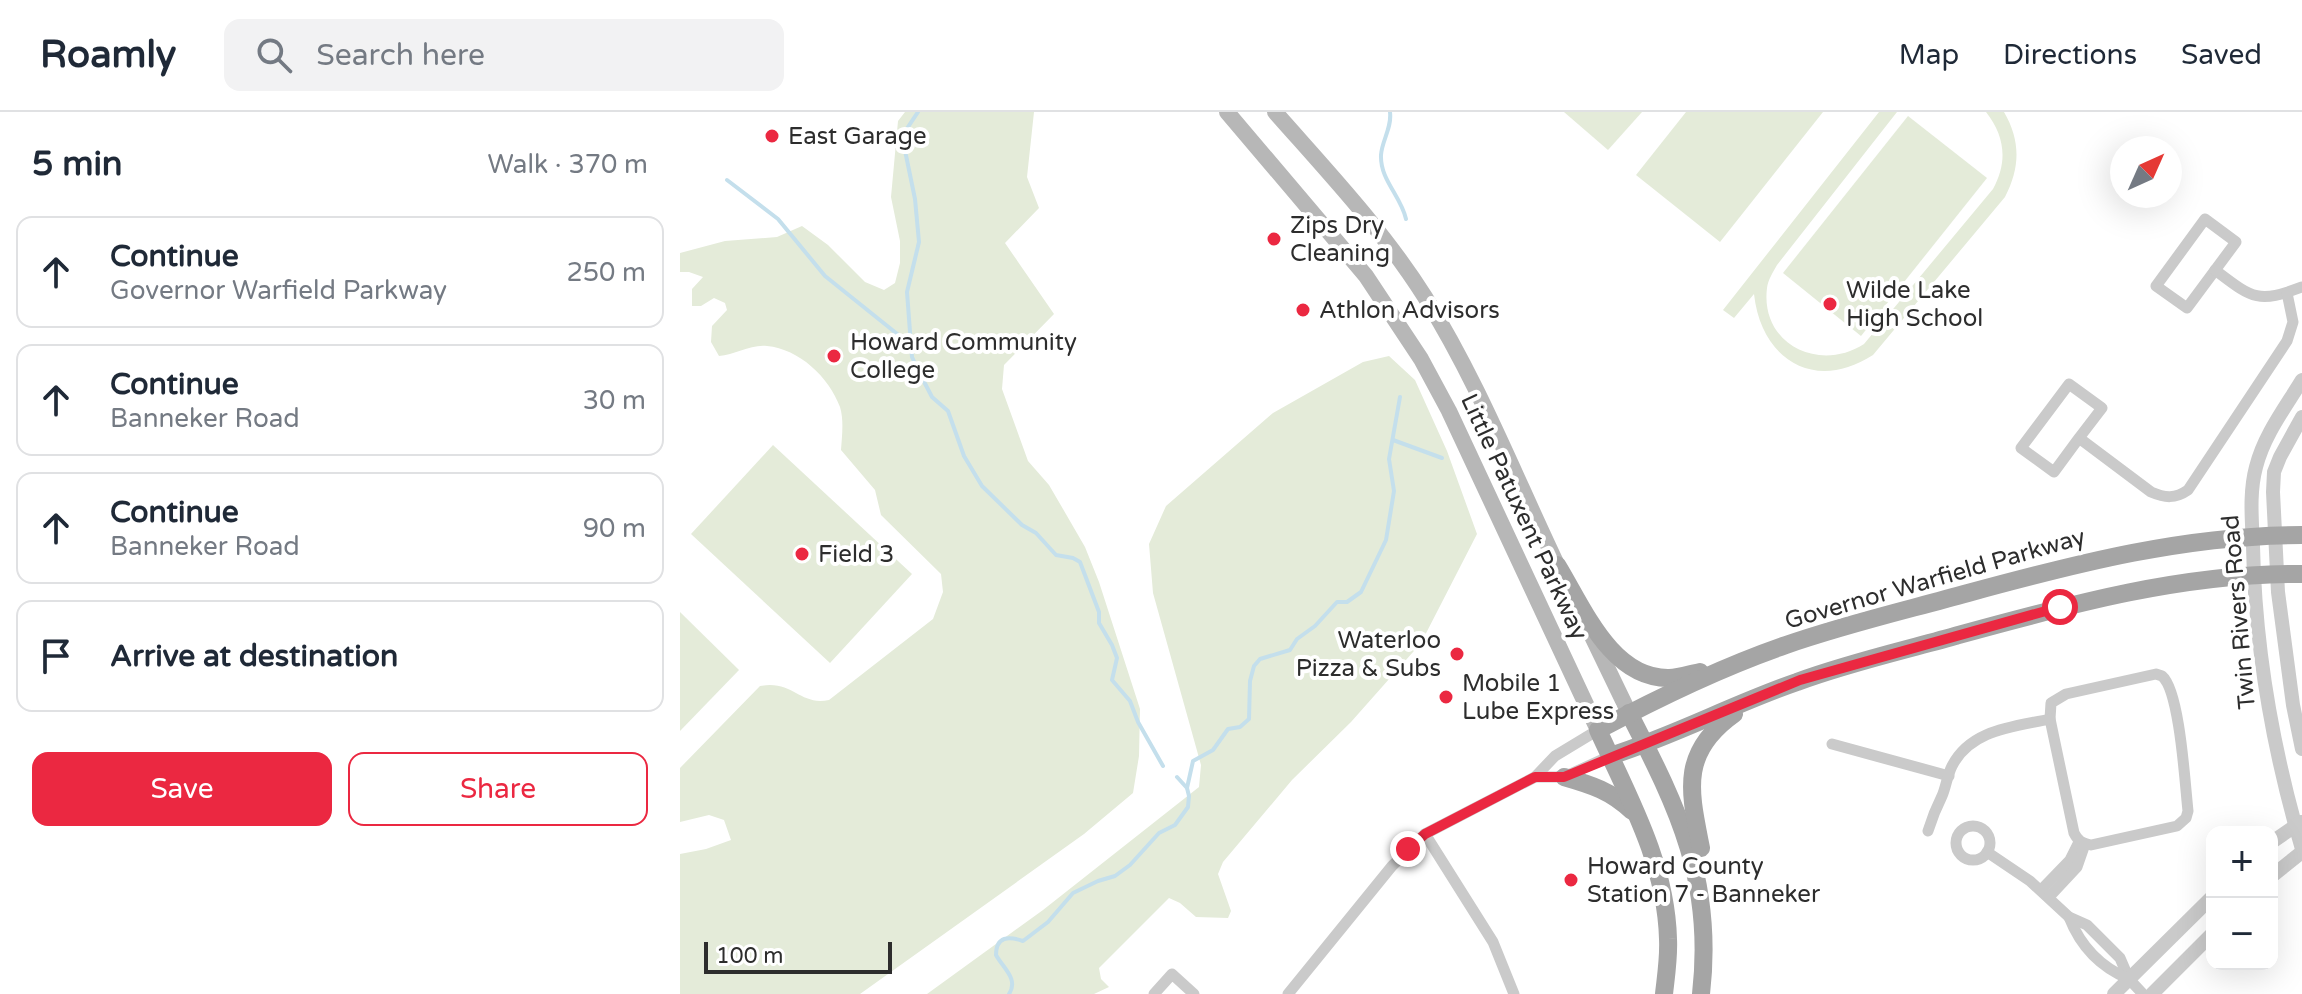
<!DOCTYPE html>
<html lang="en">
<head>
<meta charset="utf-8">
<style>
	:root { --surface:#fff; --page:#f2f2f3; --text:#1f2937; --muted:#747a83; --line:#e0e1e3; --accent:#eb2841 }
	body { margin:0; font-family:"Varela Round",sans-serif; background:var(--page); color:var(--text) }
	.controls { position:absolute; right:24px; bottom:24px; display:grid; overflow:hidden; border-radius:16px; box-shadow:0 8px 32px #0002 }
	.controls button { width:72px; height:72px; display:grid; place-items:center; padding:0; border:0; border-bottom:2px solid var(--line); background:var(--surface); color:var(--text); font:40px sans-serif }
	.compass { position:absolute; left:1430px; top:24px; width:72px; height:72px; border-radius:50%; background:var(--surface); box-shadow:0 8px 32px #0002; rotate:45deg }
	.scale { position:absolute; left:24px; bottom:20px; width:188px; box-sizing:border-box; padding-left:8px; border:4px solid #2d2d2d; border-top:0; font-size:22px; line-height:28px; white-space:nowrap; color:#2d2d2d; -webkit-text-stroke:6px #fff; paint-order:stroke }
	.stop { position:absolute; width:24px; height:24px; margin:-18px; border:6px solid #eb2841; border-radius:50%; background:#fff }
	.stop.end { background:#eb2841; border-color:#fff; box-shadow:0 2px 8px #0008 }
	.list { margin:0; padding:0; list-style:none }
	h2 { display:flex; justify-content:space-between; align-items:center; height:104px; margin:0; padding:0 32px; font-size:34px }
	h2 small { font-size:26px; font-weight:400; color:var(--muted) }
	.list li { display:grid; grid-template-columns:52px 1fr auto; gap:24px; align-items:center; box-sizing:border-box; height:112px; margin:0 16px 16px; padding:0 16px; border:2px solid var(--line); border-radius:16px }
	.list b { display:block; font-size:30px; white-space:nowrap }
	.list p { margin:0; font-size:26px; white-space:nowrap; color:var(--muted) }
	.list em { font-size:26px; font-style:normal; color:var(--muted) }
	.actions { display:flex; gap:16px; padding:24px 32px }
	.actions a { flex:1; padding:18px 0; border:2px solid var(--accent); border-radius:16px; text-align:center; font-size:28px; color:var(--accent) }
	.actions .main { background:var(--accent); color:#fff }
	.icon { flex:none; width:44px; height:44px; fill:none; stroke:currentColor; stroke-width:2; stroke-linecap:round; stroke-linejoin:round }
	.map { position:relative; flex:none; width:1622px; height:882px; overflow:hidden }
	header { display:flex; align-items:center; gap:48px; box-sizing:border-box; height:112px; padding:0 40px; background:var(--surface); border-bottom:2px solid var(--line) }
	header strong { font-size:38px }
	nav { display:flex; gap:44px; margin-inline-start:auto; font-size:28px }
	.search { width:560px; height:72px; background:var(--page); display:flex; align-items:center; gap:20px; box-sizing:border-box; padding:0 28px; border-radius:16px; color:var(--muted); font-size:30px }
	main { display:flex }
	aside { flex:1; background:var(--surface) }
	.map>svg:first-child { display:block }
	.green { fill:#e4ebd9 }
	.lines { fill:none; stroke-linecap:round; stroke-linejoin:round }
	.stream { stroke:#c4dfec; stroke-width:4 }
	.minor { stroke:#cacaca; stroke-width:11 }
	.tertiary { stroke:#cacaca; stroke-width:14 }
	.secondary { stroke:#b7b7b7; stroke-width:16 }
	.primary { stroke:#a5a5a5; stroke-width:18 }
	.route { stroke:#eb2841; stroke-width:10 }
	.poi-dot { fill:#eb2841; stroke:#fff; stroke-width:3 }
	.labels { text-anchor:middle; dominant-baseline:central; stroke-width:8; stroke-linejoin:round; paint-order:stroke }
	.poi-label { font-size:24px; fill:#2d2d2d; stroke:#fff; text-anchor:start }
	.street-label { font-size:24px; fill:#2d2d2d; stroke:#fff }
</style>
</head>
<body>
<header>
<strong>Roamly</strong>
<div class="search"><svg class="icon" aria-label="search" viewBox="0 0 24 24"><circle cx="10" cy="10" r="6"/><path d="M15 15l6 6"/></svg>Search here</div>
<nav><a>Map</a><a>Directions</a><a>Saved</a></nav>
</header>
<main>
<aside>
<h2>5 min<small>Walk · 370 m</small></h2>
<ul class="list">
<li><svg class="icon" aria-label="ahead" viewBox="0 0 24 24"><path d="M12 20V5M6 11l6-6 6 6"/></svg><div><b>Continue</b><p>Governor Warfield Parkway</p></div><em>250 m</em></li>
<li><svg class="icon" aria-label="ahead" viewBox="0 0 24 24"><path d="M12 20V5M6 11l6-6 6 6"/></svg><div><b>Continue</b><p>Banneker Road</p></div><em>30 m</em></li>
<li><svg class="icon" aria-label="ahead" viewBox="0 0 24 24"><path d="M12 20V5M6 11l6-6 6 6"/></svg><div><b>Continue</b><p>Banneker Road</p></div><em>90 m</em></li>
<li><svg class="icon" aria-label="arrive" viewBox="0 0 24 24"><path d="M6 21V4h12l-3 4 3 4H6"/></svg><div><b>Arrive at destination</b></div></li>
</ul>
<div class="actions"><a class="main">Save</a><a>Share</a></div>
</aside>
<div class="map">
<svg width="1622" height="882" viewBox="0 0 1622 882">
	<rect width="100%" height="100%" fill="#fff"/>
	<g class="green">
		<path d="M225 0H354L347 65 359 96 325 131 374 202 324 253 322 277 348 349 369 373 383 397 405 435 419 470 460 597 459 644 453 681 404 722 180 882H0V742L26 737 51 728 44 708 29 703 0 710V656L80 574C114 568 119 594 149 588L253 507 263 480 261 462 201 403 195 378 161 338C162 324 164 308 160 295 149 265 119 237 87 234 71 232 55 243 39 244L31 230 32 214 47 198 45 191 34 186 21 194H12V177L23 165 9 160H0V141L45 129 97 125 122 114 148 133 185 170 204 178 215 171 220 151V129L211 85 218 9Z"/>
		<polygon points="884,0 962,0 928,38"/>
		<polygon points="1006,0 1143,0 1040,130 956,63"/>
		<path d="M1199 0H1217L1097 153C1093 160 1088 168 1087 176 1080 232 1139 261 1184 232L1313 77C1328 50 1325 24 1306 0H1324C1341 29 1340 56 1325 85L1193 243C1134 281 1081 247 1074 182L1054 206 1043 198Z"/>
		<polygon points="1228,4 1307,66 1181,224 1103,161"/>
		<polygon points="709,244 735,268 767,339 797,422 741,531 671,610 612,668 543,750 538,762 551,799 548,806 516,805 500,791 489,786 419,856 421,867 429,875 414,882 247,882 363,798 519,675 521,653 473,481 469,432 486,394 593,301 683,250"/>
		<polygon points="93,333 232,462 150,551 11,422"/>
		<polygon points="0,500 59,558 0,619"/>
	</g>
	<g class="lines">
		<g class="stream">
			<path d="M710 0C712 16 702 28 701 43 700 68 721 84 726 107"/>
			<polyline points="47,68 98,107 145,164 231,233 232,245 239,260 252,285 268,299 284,344 302,374 342,413 356,421 376,443 393,446 400,450 419,500 419,511 432,533 437,546 432,568 450,589 458,610 483,654"/>
			<polyline points="231,233 227,180 239,130 235,87 222,24 238,0"/>
			<polyline points="713,328 762,346"/>
			<polyline points="507,676 513,649 533,638 548,617 560,615 569,607 570,569 574,554 580,547 610,538 617,527 635,514 657,490 667,490 681,480 706,428 714,379 709,347 720,285"/>
			<path d="M329 882C339 867 323 856 316 843 316 824 329 824 343 829L368 810 393 781 418 769 435 764 450 753 479 721 495 713 508 695 509 684 507 676 497 665"/>
		</g>
		<g class="minor">
			<polygon points="1525,107 1556,130 1507,196 1476,174"/>
			<path d="M1535 158C1572 186 1577 192 1622 175"/>
			<path d="M1399 326 1422 296 1389 272 1341 336 1374 360 1399 326 1471 380C1485 386 1495 387 1508 378L1607 229 1613 210 1607 181"/>
			<path d="M1476 562 1482 564C1500 579 1505 673 1508 699L1506 706 1497 714 1411 733C1402 731 1398 729 1394 721L1370 607 1371 591 1386 582Z"/>
			<polyline points="1152,632 1269,664"/>
			<polyline points="855,665 884,665 930,644"/>
			<circle cx="1293" cy="731" r="17"/>
			<path d="M1248 719C1252 706 1256 696 1262 684 1266 675 1267 664 1272 654 1291 617 1334 615 1370 607"/>
			<polyline points="745,722 813,830 834,882"/>
			<polyline points="1307,740 1350,769 1389,805 1407,813 1440,846 1449,867 1463,882"/>
			<polyline points="1361,778 1390,748 1399,730"/>
			<polyline points="1369,785 1397,755 1405,732"/>
			<path d="M1389 805C1400 833 1420 855 1449 867"/>
			<polyline points="474,882 492,862 514,882"/>
			<polyline points="608,882 712,754 745,722 855,665 875,644 918,618"/>
		</g>
		<g class="tertiary">
			<path d="M1622 268C1605 296 1584 323 1576 355 1569 381 1572 408 1573 434 1575 538 1593 638 1622 737"/>
			<polyline points="1622,305 1600,345 1594,360 1593,380 1598,480 1613,593 1622,637"/>
			<polyline points="1592,730 1621,710"/>
			<polyline points="1592,764 1622,740"/>
			<polyline points="1434,882 1532,785"/>
			<polyline points="1472,882 1532,822"/>
		</g>
		<g class="secondary">
			<polyline points="547,0 686,164 741,247 769,299 918,618"/>
			<path d="M595 0C647 59 702 117 745 185 800 273 837 370 882 463"/>
			<polyline points="908,516 949,601"/>
		</g>
		<g class="primary">
			<path d="M877 453C903 495 931 567 989 566 999 566 1010 562 1020 560"/>
			<path d="M949 601C999 698 1034 770 1021 882"/>
			<path d="M930 644C994 624 1053 592 1117 570 1168 551 1222 539 1275 524 1388 493 1503 461 1622 462"/>
			<path d="M884 665C912 673 931 679 952 699"/>
			<path d="M1021 736C1010 680 999 641 1054 602"/>
			<path d="M984 882C986 864 989 845 988 827 986 751 949 686 918 618 978 586 1042 555 1106 533 1166 512 1227 498 1288 481 1398 451 1507 423 1622 423"/>
		</g>
	</g>
	<g class="lines">
		<polyline class="route" points="728,737 745,722 855,665 884,665 1120,568 1380,495"/>
	</g>
	<g class="poi-dot">
		<circle cx="92" cy="24" r="8"/>
		<circle cx="594" cy="127" r="8"/>
		<circle cx="1150" cy="192" r="8"/>
		<circle cx="623" cy="198" r="8"/>
		<circle cx="154" cy="244" r="8"/>
		<circle cx="122" cy="442" r="8"/>
		<circle cx="777" cy="542" r="8"/>
		<circle cx="766" cy="585" r="8"/>
		<circle cx="891" cy="768" r="8"/>
	</g>
	<g class="labels">
		<g class="poi-label">
			<text x="108" y="24">East Garage</text>
			<text x="610" y="113">Zips Dry<tspan x="610" dy="28">Cleaning</tspan></text>
			<text x="1166" y="178">Wilde Lake<tspan x="1166" dy="28">High School</tspan></text>
			<text x="639" y="198">Athlon Advisors</text>
			<text x="170" y="230">Howard Community<tspan x="170" dy="28">College</tspan></text>
			<text x="138" y="442">Field 3</text>
			<text x="761" y="528" text-anchor="end">Waterloo<tspan x="761" dy="28">Pizza &amp; Subs</tspan></text>
			<text x="782" y="571">Mobile 1<tspan x="782" dy="28">Lube Express</tspan></text>
			<text x="907" y="754">Howard County<tspan x="907" dy="28">Station 7 - Banneker</tspan></text>
		</g>
		<g class="street-label">
			<text transform="translate(844 405) rotate(65)">Little Patuxent Parkway</text>
			<text transform="translate(1255 467) rotate(-16)">Governor Warfield Parkway</text>
			<text transform="translate(1559 500) rotate(-95)">Twin Rivers Road</text>
		</g>
	</g>
</svg>
<div class="controls">
<button>+</button>
<button>−</button>
</div>
<svg class="compass" viewBox="-18 -18 36 36"><path d="M0-13l5 13h-10z" fill="#e53935"/><path d="M0 13l5-13h-10z" fill="#747a83"/></svg>
<div class="scale">100 m</div>
<div class="stop" style="left:1380px;top:495px"></div>
<div class="stop end" style="left:728px;top:737px"></div>
</div>
</main>
</body>
</html>
